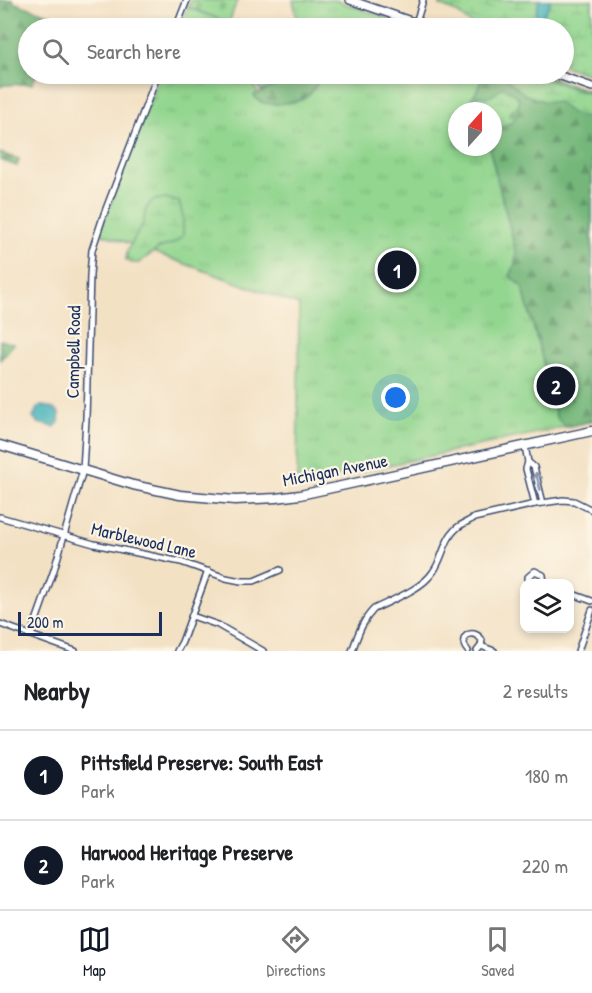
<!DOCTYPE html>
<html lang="en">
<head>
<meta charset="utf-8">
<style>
	:root { --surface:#fff; --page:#f2f2f2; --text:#202124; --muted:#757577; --line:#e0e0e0; --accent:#111827 }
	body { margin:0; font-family:"Patrick Hand",sans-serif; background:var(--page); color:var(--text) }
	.controls { position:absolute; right:18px; bottom:18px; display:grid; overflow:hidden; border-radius:12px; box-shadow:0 3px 9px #0003 }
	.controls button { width:54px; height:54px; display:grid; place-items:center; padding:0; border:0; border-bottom:2px solid var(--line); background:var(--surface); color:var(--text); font:30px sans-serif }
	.compass { position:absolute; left:448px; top:102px; width:54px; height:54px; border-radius:50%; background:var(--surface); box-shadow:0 3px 9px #0003; rotate:21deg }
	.scale { position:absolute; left:18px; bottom:15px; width:144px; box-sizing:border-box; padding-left:6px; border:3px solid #1b2f5e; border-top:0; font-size:16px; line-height:21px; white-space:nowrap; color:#1b2f5e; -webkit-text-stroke:4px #fcf5e5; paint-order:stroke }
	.you { position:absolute; left:396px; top:398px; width:21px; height:21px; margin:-15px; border:4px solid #fff; border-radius:50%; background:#1a73e8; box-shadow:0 0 0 9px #1a73e833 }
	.badge { display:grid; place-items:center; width:39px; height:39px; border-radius:50%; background:var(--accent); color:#fff; font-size:20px; font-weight:700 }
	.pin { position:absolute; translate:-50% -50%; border:3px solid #fff; box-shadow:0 2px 6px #0006 }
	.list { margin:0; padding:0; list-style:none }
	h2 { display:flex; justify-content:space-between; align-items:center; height:78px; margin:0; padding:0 24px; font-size:26px }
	h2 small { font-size:20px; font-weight:400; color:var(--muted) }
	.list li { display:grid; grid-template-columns:39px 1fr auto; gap:18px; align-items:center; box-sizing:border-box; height:90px; padding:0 24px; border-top:2px solid var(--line) }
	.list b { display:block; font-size:22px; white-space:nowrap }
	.list p { margin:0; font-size:20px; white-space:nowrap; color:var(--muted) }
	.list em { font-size:20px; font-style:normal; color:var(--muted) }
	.icon { flex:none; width:33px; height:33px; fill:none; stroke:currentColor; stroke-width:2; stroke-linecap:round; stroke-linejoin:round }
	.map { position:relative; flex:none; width:592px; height:651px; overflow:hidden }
	.search { position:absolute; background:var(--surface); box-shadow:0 3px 9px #0003; left:18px; right:18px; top:18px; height:66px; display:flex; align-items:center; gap:15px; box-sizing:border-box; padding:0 21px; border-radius:33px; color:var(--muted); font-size:22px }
	.sheet { height:258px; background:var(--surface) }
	nav { display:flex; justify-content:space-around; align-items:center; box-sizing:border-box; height:84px; border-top:2px solid var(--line); background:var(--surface); font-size:16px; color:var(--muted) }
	nav a { display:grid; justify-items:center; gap:3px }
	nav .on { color:var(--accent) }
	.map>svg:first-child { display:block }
	.grass { fill:url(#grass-tufts); stroke:#568276; stroke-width:1.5; fill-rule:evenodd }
	.forest { fill:url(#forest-firs); stroke:#48736c; stroke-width:1.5 }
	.wetland { fill:url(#wetland-marsh); stroke:#568276; stroke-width:1.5 }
	.cemetery { fill:url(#cemetery-stones); stroke:#568276; stroke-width:1.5 }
	.water { fill:url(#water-ripples); stroke:#2e708c; stroke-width:1.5 }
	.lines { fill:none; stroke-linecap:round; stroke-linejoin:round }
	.minor-casing { stroke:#3b4a6d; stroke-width:8 }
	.major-casing { stroke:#3b4a6d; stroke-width:10 }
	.highway-casing { stroke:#3b4a6d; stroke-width:11 }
	.minor { stroke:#fff; stroke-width:5 }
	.major { stroke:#fff; stroke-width:7 }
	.highway { stroke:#fff; stroke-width:8 }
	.oneway { stroke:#8d97ae }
	.labels { text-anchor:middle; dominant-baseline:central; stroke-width:4.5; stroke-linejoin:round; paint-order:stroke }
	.street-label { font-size:18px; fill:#1b2f5e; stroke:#fcf5e5 }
</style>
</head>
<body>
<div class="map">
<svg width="592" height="651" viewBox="0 0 592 651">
	<defs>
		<pattern id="grass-tufts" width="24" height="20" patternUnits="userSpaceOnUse" patternTransform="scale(1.5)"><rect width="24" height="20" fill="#92d68f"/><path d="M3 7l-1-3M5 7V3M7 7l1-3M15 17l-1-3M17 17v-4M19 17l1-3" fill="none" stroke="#7db87e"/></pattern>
		<pattern id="forest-firs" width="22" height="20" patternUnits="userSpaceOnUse" patternTransform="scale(1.5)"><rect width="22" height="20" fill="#75b77a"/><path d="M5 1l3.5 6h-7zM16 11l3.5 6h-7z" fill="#5f9567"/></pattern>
		<pattern id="wetland-marsh" width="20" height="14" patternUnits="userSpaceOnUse" patternTransform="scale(1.5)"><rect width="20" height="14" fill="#92d68f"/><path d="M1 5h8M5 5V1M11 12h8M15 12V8" fill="none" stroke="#7db87e"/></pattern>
		<pattern id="cemetery-stones" width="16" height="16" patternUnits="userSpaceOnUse" patternTransform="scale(1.5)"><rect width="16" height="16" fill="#92d68f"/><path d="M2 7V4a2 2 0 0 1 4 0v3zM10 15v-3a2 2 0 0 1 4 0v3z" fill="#7db87e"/></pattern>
		<pattern id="water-ripples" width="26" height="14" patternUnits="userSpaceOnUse" patternTransform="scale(1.5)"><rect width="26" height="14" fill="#41b1b9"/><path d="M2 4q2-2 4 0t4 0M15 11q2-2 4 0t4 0" fill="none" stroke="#36909a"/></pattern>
	</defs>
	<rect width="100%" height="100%" fill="#fcf5e5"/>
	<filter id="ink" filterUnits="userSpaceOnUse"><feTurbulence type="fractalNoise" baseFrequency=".0167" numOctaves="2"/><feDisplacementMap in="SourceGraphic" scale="12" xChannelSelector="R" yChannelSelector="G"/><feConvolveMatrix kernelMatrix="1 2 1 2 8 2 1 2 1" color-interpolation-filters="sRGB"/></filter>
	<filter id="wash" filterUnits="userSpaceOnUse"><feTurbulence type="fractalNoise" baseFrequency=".008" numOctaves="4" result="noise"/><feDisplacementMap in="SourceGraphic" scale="24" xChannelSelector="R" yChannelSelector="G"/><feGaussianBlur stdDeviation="1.35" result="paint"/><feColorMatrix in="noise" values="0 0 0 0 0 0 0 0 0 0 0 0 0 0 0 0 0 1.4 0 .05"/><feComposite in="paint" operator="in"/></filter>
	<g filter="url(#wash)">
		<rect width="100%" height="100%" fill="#f3e1c4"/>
		<g class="grass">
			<polygon points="293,0 335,0 415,28 299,28"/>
			<polygon points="188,7 229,23 231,28 178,28"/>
			<path d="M160 74H249L258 94 295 74H542L592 92V421L297 485 299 305 100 233ZM457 111H493V147H457Z"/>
		</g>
		<g class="forest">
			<polygon points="0,0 12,0 15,3 90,28 28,28 28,74 37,74 32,84 4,85 0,87"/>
			<path d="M297 74H321C317 83 314 92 305 98 297 103 270 106 261 102 257 100 257 99 254 95L280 84Z"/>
			<path d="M481 74H542L592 92V421L566 427 556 417 542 358 522 286 510 276 515 265 516 252 489 147H493V111H470L467 104C474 96 482 85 481 74Z"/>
			<polygon points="0,153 19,159 17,166 0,160"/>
			<polygon points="0,340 14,344 0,360"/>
		</g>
		<g class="wetland">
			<polygon points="442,0 539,0 536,13 550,4 550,0 592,0 592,76 564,66 564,28 476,28 456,12 440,5"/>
			<polygon points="271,74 276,75 282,75 283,80 280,84 261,91 258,85 260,82 266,79 267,75"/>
			<polygon points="501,74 531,74 592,95 592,119 574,115 558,102 543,101 524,94"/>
			<path d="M503 87 518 97 519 105 512 111 509 116H515V118L509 124 493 130V111H479L477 96C490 99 493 96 503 87Z"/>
			<polygon points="165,198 179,202 183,217 183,236 172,244 159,248 139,263 132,263 126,260 127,251 143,224 146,209 152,201"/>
		</g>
		<polygon class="cemetery" points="191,0 237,0 229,23 188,7"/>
		<g class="water">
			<polygon points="539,0 550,0 550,4 540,21 536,13"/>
			<path d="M41 406 50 407 58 411C60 418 61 423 54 427L38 423 33 418 37 408Z"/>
		</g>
	</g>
	<g filter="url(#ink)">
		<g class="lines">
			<g class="minor-casing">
				<g id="minor">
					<polyline points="416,23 423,0"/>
					<polyline points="176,28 187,0"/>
					<polyline points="525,446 528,462 526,469 535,504"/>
					<polyline points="528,462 534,467 543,503"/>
					<polyline points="0,517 94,544 181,562 226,578 241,581 254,581 280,570"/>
					<polyline points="528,584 528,577 535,571 543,575 544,584"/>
					<polyline points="570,593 592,601"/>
					<polyline points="192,616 218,625 263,651"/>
					<polyline points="0,624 75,651"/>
					<polyline points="31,635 54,570 83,470 86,419 90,275 92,250 104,214 158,74"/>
					<polyline points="481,646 494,651"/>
					<polyline points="177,651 182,642 208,571"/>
					<path d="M352 651C358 635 362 621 374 609 392 600 422 589 433 572 443 559 444 538 458 527 462 524 469 521 474 518L535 504 563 500 574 501 592 510"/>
					<path d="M468 651C456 638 472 626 482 640L481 646 477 651"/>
					<polyline points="578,651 592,610"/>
				</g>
			</g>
			<g class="major-casing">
				<g id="major">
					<polyline points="350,0 431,28"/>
					<polyline points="555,74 592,87"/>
				</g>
			</g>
			<g class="highway-casing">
				<polyline id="highway" points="0,445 133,485 180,495 235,500 276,498 300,495 592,431"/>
			</g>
			<use href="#minor" class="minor"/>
			<use href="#major" class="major"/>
			<use href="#highway" class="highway"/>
		</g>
		<defs><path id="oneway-shaft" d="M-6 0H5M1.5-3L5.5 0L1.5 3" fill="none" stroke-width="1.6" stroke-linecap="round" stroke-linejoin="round" transform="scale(1.5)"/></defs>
		<use class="oneway" href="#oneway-shaft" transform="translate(538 481) rotate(-105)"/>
	</g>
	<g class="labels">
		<g class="street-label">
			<text transform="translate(73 352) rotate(-89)">Campbell Road</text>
			<text transform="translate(335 470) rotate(-11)">Michigan Avenue</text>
			<text transform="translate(144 540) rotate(13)">Marblewood Lane</text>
		</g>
	</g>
</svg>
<div class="controls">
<button><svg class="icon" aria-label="layers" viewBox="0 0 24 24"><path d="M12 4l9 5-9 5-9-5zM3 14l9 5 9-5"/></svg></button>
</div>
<svg class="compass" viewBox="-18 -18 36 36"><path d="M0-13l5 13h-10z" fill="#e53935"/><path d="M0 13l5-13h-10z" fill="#757577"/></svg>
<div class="scale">200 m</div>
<div class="you"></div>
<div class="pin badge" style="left:397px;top:270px">1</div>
<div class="pin badge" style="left:556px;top:386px">2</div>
<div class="search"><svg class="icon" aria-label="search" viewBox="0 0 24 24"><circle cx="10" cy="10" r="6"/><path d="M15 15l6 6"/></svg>Search here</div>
</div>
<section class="sheet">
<h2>Nearby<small>2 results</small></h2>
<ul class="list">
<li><span class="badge">1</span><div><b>Pittsfield Preserve: South East</b><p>Park</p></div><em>180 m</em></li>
<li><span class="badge">2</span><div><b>Harwood Heritage Preserve</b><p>Park</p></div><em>220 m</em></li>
</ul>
</section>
<nav>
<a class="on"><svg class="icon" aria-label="map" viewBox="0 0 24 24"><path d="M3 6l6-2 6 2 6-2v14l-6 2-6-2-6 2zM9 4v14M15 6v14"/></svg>Map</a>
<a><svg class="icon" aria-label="directions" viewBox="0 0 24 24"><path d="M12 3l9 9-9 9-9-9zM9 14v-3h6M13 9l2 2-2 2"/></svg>Directions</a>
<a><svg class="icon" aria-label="saved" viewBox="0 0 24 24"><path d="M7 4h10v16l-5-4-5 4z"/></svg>Saved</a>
</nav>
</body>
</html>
